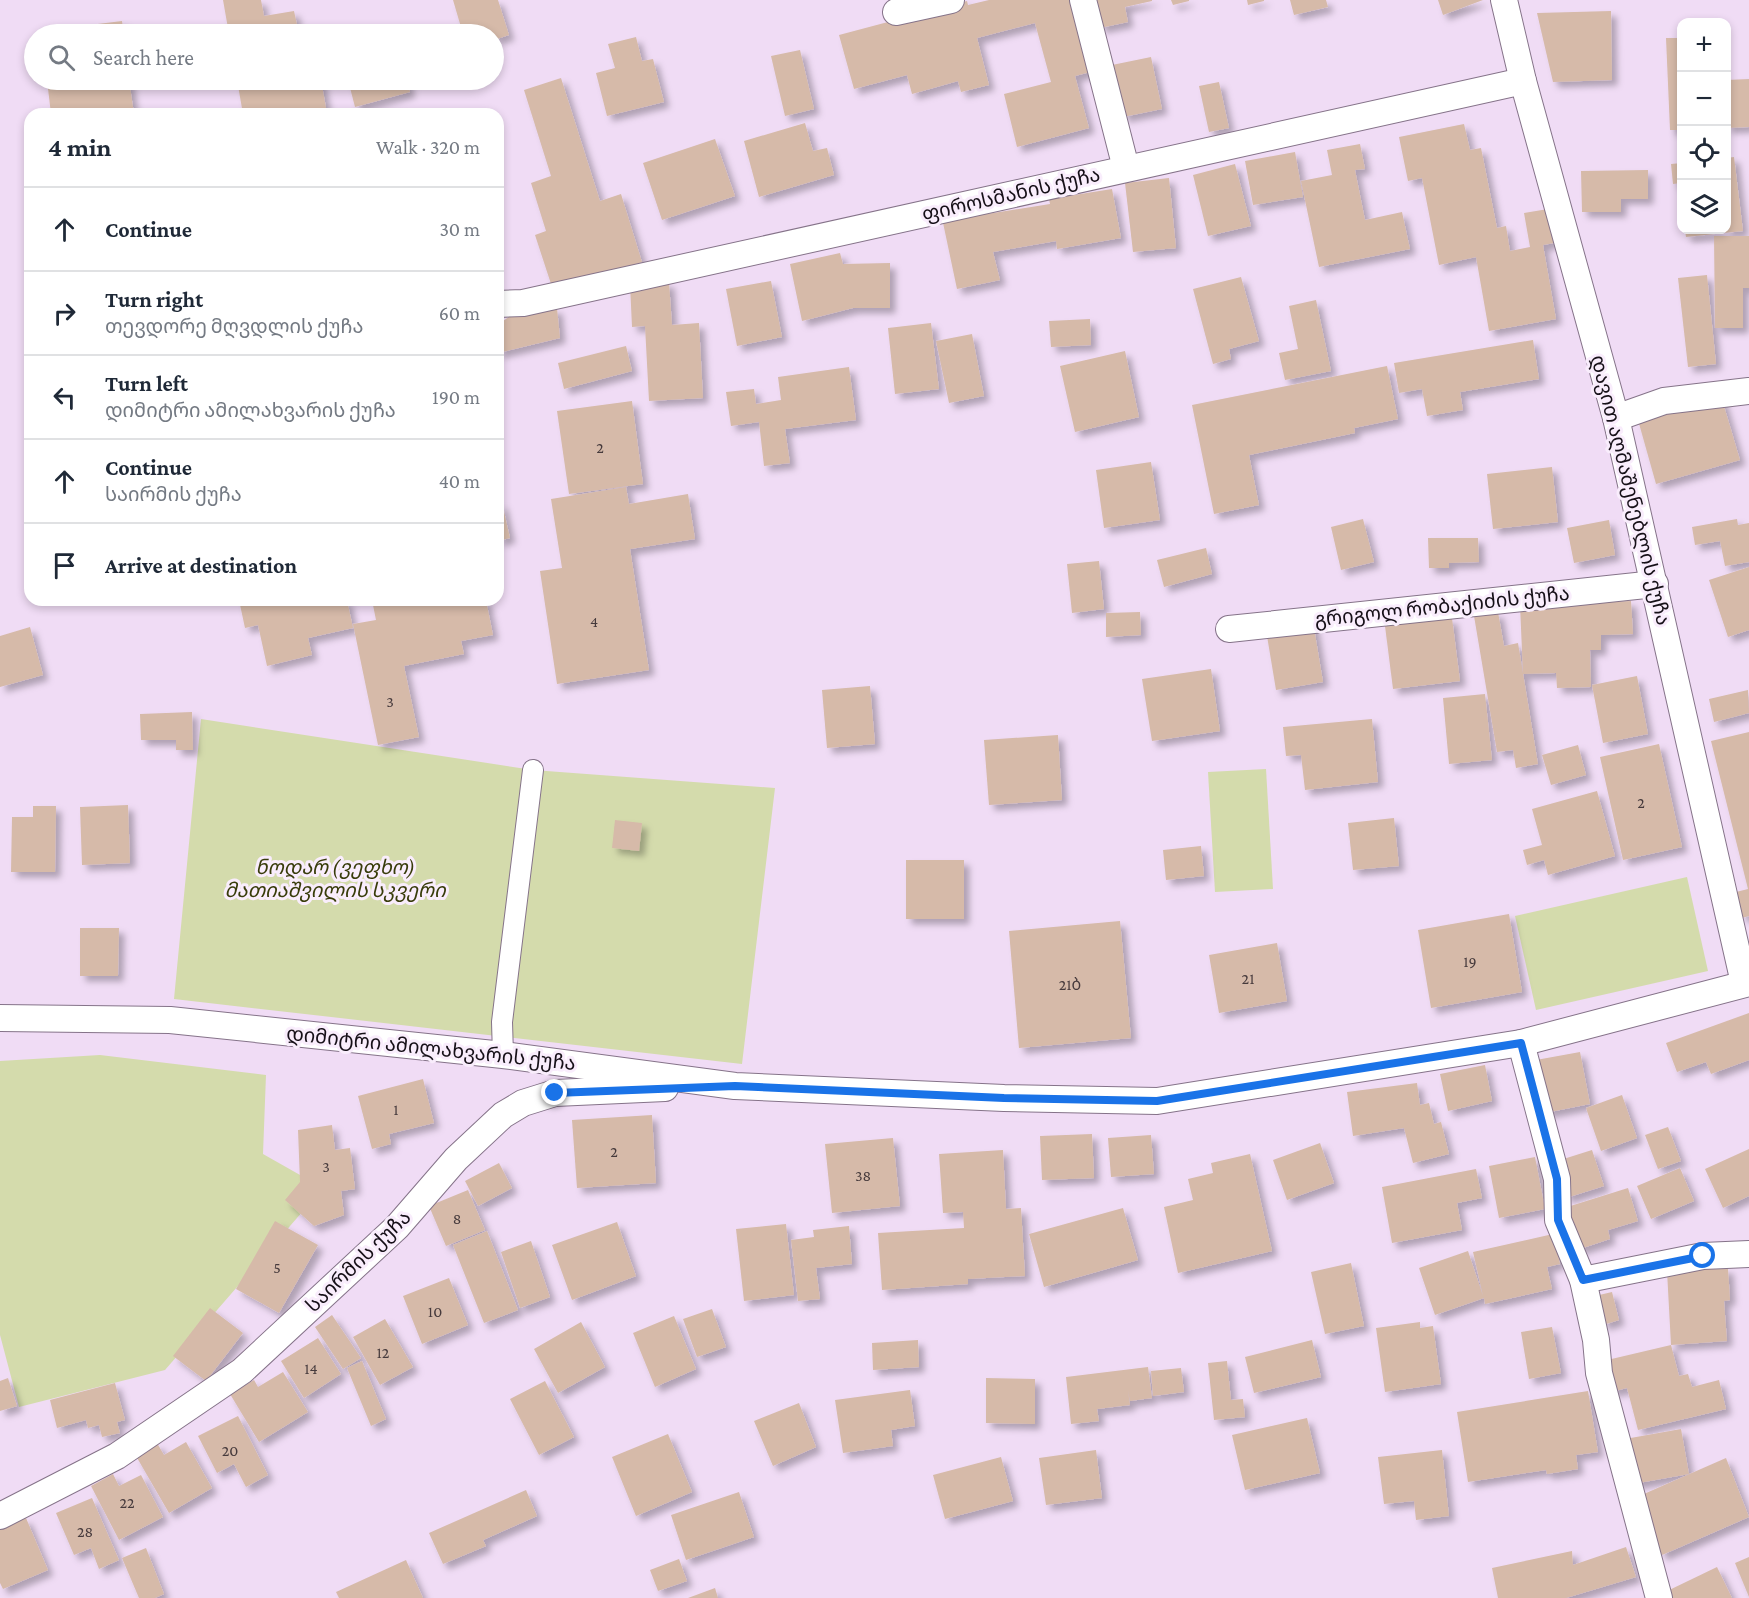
<!DOCTYPE html>
<html lang="en">
<head>
<meta charset="utf-8">
<style>
	:root { --surface:#fff; --page:#f2f2f3; --text:#1f2937; --muted:#747a83; --line:#e0e1e3 }
	body { margin:0; font-family:"Crimson Pro","Noto Sans Georgian",serif; background:var(--page); color:var(--text) }
	.controls { position:absolute; right:18px; top:18px; display:grid; overflow:hidden; border-radius:12px; box-shadow:0 3px 9px #0003 }
	.controls button { width:54px; height:54px; display:grid; place-items:center; padding:0; border:0; border-bottom:2px solid var(--line); background:var(--surface); color:var(--text); font:30px sans-serif }
	.stop { position:absolute; width:18px; height:18px; margin:-14px; border:4px solid #1a73e8; border-radius:50%; background:#fff }
	.stop.end { background:#1a73e8; border-color:#fff; box-shadow:0 2px 6px #0008 }
	.list { margin:0; padding:0; list-style:none }
	h2 { display:flex; justify-content:space-between; align-items:center; height:78px; margin:0; padding:0 24px; font-size:26px }
	h2 small { font-size:20px; font-weight:400; color:var(--muted) }
	.list li { display:grid; grid-template-columns:39px 1fr auto; gap:18px; align-items:center; box-sizing:border-box; height:84px; padding:0 24px; border-top:2px solid var(--line) }
	.list b { display:block; font-size:22px; white-space:nowrap }
	.list p { margin:0; font-size:20px; white-space:nowrap; color:var(--muted) }
	.list em { font-size:20px; font-style:normal; color:var(--muted) }
	.icon { flex:none; width:33px; height:33px; fill:none; stroke:currentColor; stroke-width:2; stroke-linecap:round; stroke-linejoin:round }
	.map { position:relative; flex:none; width:1749px; height:1598px; overflow:hidden }
	.search { position:absolute; background:var(--surface); box-shadow:0 3px 9px #0003; left:24px; top:24px; width:480px; height:66px; display:flex; align-items:center; gap:15px; box-sizing:border-box; padding:0 21px; border-radius:33px; color:var(--muted); font-size:22px }
	.panel { position:absolute; background:var(--surface); box-shadow:0 3px 9px #0003; left:24px; top:108px; width:480px; height:498px; border-radius:18px }
	.map>svg:first-child { display:block }
	.green { fill:#d4dbac }
	.building { fill:#d6baa9; filter:url(#shadow) }
	.lines { fill:none; stroke-linecap:round; stroke-linejoin:round }
	.pedestrian-casing { stroke:#857389; stroke-width:22 }
	.minor-casing { stroke:#857389; stroke-width:28 }
	.pedestrian { stroke:#fff; stroke-width:20 }
	.minor { stroke:#fff; stroke-width:26 }
	.route { stroke:#1a73e8; stroke-width:8 }
	.labels { text-anchor:middle; dominant-baseline:central; stroke-width:6; stroke-linejoin:round; paint-order:stroke }
	.number-label { font-size:16px; fill:#463a3c }
	.street-label { font-size:20px; fill:#161018; stroke:#f9edfc }
	.park-label { font-size:20px; font-style:italic; fill:#383c0a; stroke:#f9edfc }
</style>
</head>
<body>
<div class="map">
<svg width="1749" height="1598" viewBox="0 0 1749 1598">
	<defs>
		<filter id="shadow"><feDropShadow dx="5.5" dy="5.5" stdDeviation="3" flood-color="#0004"/></filter>
	</defs>
	<rect width="100%" height="100%" fill="#f0dcf5"/>
	<g class="green">
		<polygon points="201,719 533,770 775,788 742,1064 174,999"/>
		<polygon points="1266,769 1273,889 1215,892 1208,772"/>
		<polygon points="1687,877 1708,971 1536,1010 1515,916"/>
		<polygon points="100,1055 266,1075 263,1154 323,1188 165,1370 19,1407 0,1335 0,1061"/>
	</g>
	<g class="building">
		<polygon points="223,0 261,0 264,16 294,11 299,34 229,34"/>
		<polygon points="453,0 498,0 509,35 494,40 494,34 463,34"/>
		<polygon points="989,0 1071,0 1090,72 1075,76 1089,128 1017,147 1004,94 1051,82 1035,23 977,38 989,85 961,92 958,81 912,94 907,75 854,89 839,35 967,1 968,5"/>
		<polygon points="1094,0 1152,0 1152,1 1125,7 1128,22 1100,28"/>
		<polygon points="1171,0 1189,0 1189,1 1173,5"/>
		<polygon points="1247,0 1264,0 1264,1 1248,5"/>
		<polygon points="1290,0 1326,0 1328,7 1294,15"/>
		<polygon points="1438,0 1483,0 1443,15"/>
		<polygon points="1611,11 1612,80 1553,82 1537,13"/>
		<polygon points="122,21 124,34 57,34 57,29"/>
		<polygon points="636,37 642,61 653,59 664,102 607,116 596,73 615,68 608,44"/>
		<polygon points="1666,38 1682,38 1682,130 1670,130"/>
		<polygon points="800,50 814,109 785,116 771,56"/>
		<polygon points="1151,57 1162,109 1123,117 1112,65"/>
		<polygon points="561,78 600,201 621,194 642,262 553,290 535,235 546,231 531,183 551,176 524,90"/>
		<polygon points="1749,79 1749,127 1726,128 1726,80"/>
		<polygon points="47,80 129,80 134,114 51,114"/>
		<polygon points="237,80 321,80 326,108 290,114 243,114"/>
		<polygon points="348,80 407,80 410,92 355,107"/>
		<polygon points="1219,82 1229,128 1209,132 1199,86"/>
		<polygon points="805,123 813,151 827,148 834,175 759,197 744,141"/>
		<polygon points="1464,124 1470,150 1481,148 1497,228 1506,226 1510,251 1530,247 1524,213 1548,209 1554,243 1543,245 1556,319 1489,331 1476,257 1439,265 1422,178 1408,181 1399,137"/>
		<polygon points="715,139 735,196 662,220 643,163"/>
		<polygon points="1360,144 1365,169 1355,170 1365,220 1402,212 1410,249 1319,267 1301,181 1332,175 1327,150"/>
		<polygon points="1295,152 1303,197 1253,205 1245,161"/>
		<polygon points="1734,157 1743,231 1686,237 1685,230 1726,230 1726,158"/>
		<polygon points="1682,163 1682,183 1673,184 1671,164"/>
		<polygon points="1235,164 1251,226 1208,236 1193,175"/>
		<polygon points="1648,170 1648,199 1621,199 1621,212 1582,212 1581,171"/>
		<polygon points="1169,178 1176,248 1133,252 1125,183"/>
		<polygon points="1112,189 1121,238 1057,249 1056,241 993,252 1000,280 957,289 942,218 985,209 987,214 1050,204 1049,199"/>
		<polygon points="1714,236 1749,236 1749,288 1743,288 1743,328 1715,328"/>
		<polygon points="840,253 843,264 890,263 890,308 853,308 802,321 790,264"/>
		<polygon points="1707,275 1716,364 1688,367 1678,278"/>
		<polygon points="1241,277 1259,341 1229,349 1231,359 1213,364 1193,289"/>
		<polygon points="771,281 782,337 737,346 726,289"/>
		<polygon points="669,282 672,325 699,323 703,398 649,401 645,326 632,327 630,284"/>
		<polygon points="1316,300 1331,371 1285,380 1279,353 1298,349 1289,306"/>
		<polygon points="557,308 560,338 498,353 498,329 503,321 513,314"/>
		<polygon points="1090,319 1091,345 1051,347 1049,321"/>
		<polygon points="931,323 939,389 895,394 888,328"/>
		<polygon points="972,334 984,396 949,403 936,341"/>
		<polygon points="1533,340 1539,379 1460,392 1463,410 1427,416 1422,389 1399,393 1394,363"/>
		<polygon points="626,346 632,371 564,389 558,363"/>
		<polygon points="1125,351 1139,417 1075,432 1060,366"/>
		<polygon points="1387,366 1398,419 1354,428 1355,433 1249,455 1259,505 1214,514 1192,405"/>
		<polygon points="849,367 856,420 785,429 790,463 764,466 759,422 731,426 726,392 754,389 756,404 781,400 778,377"/>
		<polygon points="1721,396 1740,460 1656,484 1638,420"/>
		<polygon points="632,401 643,484 569,494 557,411"/>
		<polygon points="1151,462 1160,520 1104,528 1096,470"/>
		<polygon points="1552,467 1558,522 1493,529 1487,474"/>
		<polygon points="626,487 629,504 688,494 695,539 630,549 649,670 557,684 540,571 562,568 551,499"/>
		<polygon points="502,503 510,538 498,541 498,504"/>
		<polygon points="1363,519 1374,562 1341,570 1331,527"/>
		<polygon points="1737,519 1738,525 1749,523 1749,562 1725,566 1720,541 1695,545 1692,527"/>
		<polygon points="1609,520 1615,555 1574,563 1567,528"/>
		<polygon points="1428,538 1478,538 1479,562 1449,563 1449,568 1429,568"/>
		<polygon points="1206,548 1212,574 1164,587 1157,560"/>
		<polygon points="1099,561 1104,609 1072,613 1067,564"/>
		<polygon points="1749,567 1749,630 1728,637 1709,580"/>
		<polygon points="239,600 347,600 353,628 308,638 312,655 267,666 258,625 245,628"/>
		<polygon points="372,600 486,600 493,635 461,641 464,654 404,666 419,737 378,745 353,624 376,620"/>
		<polygon points="1631,601 1633,634 1601,635 1601,650 1590,650 1591,687 1557,688 1556,673 1523,674 1520,605"/>
		<polygon points="1140,612 1141,635 1106,637 1106,613"/>
		<polygon points="1498,612 1504,646 1518,643 1538,764 1516,768 1513,750 1497,752 1474,616"/>
		<polygon points="1452,618 1460,681 1393,689 1385,626"/>
		<polygon points="1313,622 1323,682 1276,690 1266,630"/>
		<polygon points="30,627 43,675 0,687 0,636"/>
		<polygon points="1211,669 1220,731 1152,741 1142,679"/>
		<polygon points="1637,676 1648,734 1603,743 1592,685"/>
		<polygon points="870,686 875,744 827,748 822,690"/>
		<polygon points="1748,690 1749,713 1714,722 1709,699"/>
		<polygon points="1485,694 1492,760 1449,764 1443,698"/>
		<polygon points="192,712 193,750 176,750 176,740 141,740 140,714"/>
		<polygon points="1372,719 1378,782 1305,790 1301,755 1286,756 1283,727"/>
		<polygon points="1749,732 1749,916 1742,918 1736,892 1748,889 1711,741"/>
		<polygon points="1058,735 1062,800 989,805 984,740"/>
		<polygon points="1659,744 1682,847 1623,860 1600,757"/>
		<polygon points="1578,745 1586,775 1551,785 1542,755"/>
		<polygon points="1597,791 1615,856 1548,875 1544,860 1527,865 1523,850 1542,845 1532,809"/>
		<polygon points="128,805 130,863 82,865 80,807"/>
		<polygon points="33,806 56,806 55,872 11,872 12,817 33,817"/>
		<polygon points="1394,818 1399,866 1353,870 1348,823"/>
		<polygon points="615,820 642,823 639,851 612,848"/>
		<polygon points="1201,846 1204,876 1166,880 1163,850"/>
		<rect x="906" y="860" width="58" height="59"/>
		<polygon points="1509,914 1522,992 1431,1008 1418,930"/>
		<polygon points="1120,921 1131,1038 1019,1048 1009,931"/>
		<polygon points="80,928 119,928 118,976 80,976"/>
		<polygon points="1277,943 1287,1001 1219,1013 1209,955"/>
		<polygon points="1749,1013 1749,1060 1711,1074 1706,1062 1677,1072 1666,1043"/>
		<polygon points="1580,1052 1590,1104 1545,1113 1536,1060"/>
		<polygon points="1485,1065 1492,1101 1448,1111 1440,1074"/>
		<polygon points="423,1079 434,1123 389,1134 391,1144 372,1149 358,1096"/>
		<polygon points="1417,1083 1420,1105 1429,1103 1434,1124 1441,1122 1449,1154 1413,1163 1404,1128 1353,1136 1347,1092"/>
		<polygon points="1622,1095 1637,1138 1601,1151 1586,1108"/>
		<polygon points="652,1115 656,1183 577,1188 572,1120"/>
		<polygon points="332,1125 335,1150 350,1148 355,1189 341,1191 344,1215 314,1226 285,1200 300,1182 298,1130"/>
		<polygon points="1668,1127 1681,1161 1658,1169 1645,1135"/>
		<polygon points="1092,1134 1094,1178 1042,1180 1040,1136"/>
		<polygon points="1151,1135 1154,1174 1111,1177 1108,1138"/>
		<polygon points="893,1138 900,1206 832,1213 825,1144"/>
		<polygon points="1320,1143 1334,1183 1287,1200 1273,1160"/>
		<polygon points="1749,1149 1749,1196 1723,1208 1705,1169"/>
		<polygon points="1003,1150 1006,1209 1021,1208 1025,1276 968,1279 968,1284 882,1290 878,1233 964,1228 963,1212 943,1213 939,1154"/>
		<polygon points="1592,1150 1604,1186 1566,1198 1554,1162"/>
		<polygon points="1250,1154 1272,1251 1178,1273 1164,1207 1193,1200 1188,1179 1213,1173 1211,1163"/>
		<polygon points="1535,1157 1545,1209 1499,1218 1489,1166"/>
		<polygon points="499,1163 512,1188 478,1206 465,1181"/>
		<polygon points="1680,1168 1694,1201 1651,1219 1637,1186"/>
		<polygon points="1476,1169 1482,1198 1457,1203 1462,1230 1392,1243 1382,1187"/>
		<polygon points="1628,1188 1638,1221 1608,1230 1610,1239 1577,1250 1564,1208"/>
		<polygon points="468,1190 485,1230 446,1246 429,1206"/>
		<polygon points="1123,1208 1138,1260 1044,1287 1029,1234"/>
		<polygon points="275,1221 318,1245 279,1313 236,1289"/>
		<polygon points="617,1222 636,1276 572,1300 552,1245"/>
		<polygon points="786,1224 794,1295 744,1301 736,1229"/>
		<polygon points="849,1226 852,1264 816,1268 820,1299 798,1301 791,1240 814,1237 813,1230"/>
		<polygon points="487,1231 518,1310 484,1323 453,1245"/>
		<polygon points="1553,1234 1560,1264 1547,1267 1552,1289 1485,1304 1484,1298 1435,1315 1419,1268 1468,1251 1483,1296 1473,1252"/>
		<polygon points="531,1241 550,1297 520,1308 501,1252"/>
		<polygon points="1351,1263 1364,1326 1325,1334 1311,1272"/>
		<polygon points="1728,1268 1730,1300 1724,1301 1727,1341 1671,1345 1667,1271"/>
		<polygon points="449,1278 468,1325 422,1344 403,1296"/>
		<polygon points="1612,1292 1619,1320 1603,1325 1595,1296"/>
		<polygon points="210,1308 243,1333 206,1381 173,1356"/>
		<polygon points="712,1309 726,1347 697,1357 683,1319"/>
		<polygon points="332,1315 361,1358 343,1369 315,1327"/>
		<polygon points="674,1316 696,1369 655,1387 633,1333"/>
		<polygon points="385,1319 413,1367 380,1385 353,1337"/>
		<polygon points="581,1322 605,1367 558,1393 534,1349"/>
		<polygon points="1420,1322 1420,1328 1433,1326 1441,1384 1385,1392 1376,1328"/>
		<polygon points="1552,1327 1561,1373 1529,1379 1521,1332"/>
		<polygon points="318,1338 341,1374 304,1398 281,1361"/>
		<polygon points="918,1340 919,1367 873,1370 872,1343"/>
		<polygon points="1312,1340 1321,1377 1254,1393 1245,1357"/>
		<polygon points="1671,1345 1679,1376 1688,1374 1692,1387 1719,1380 1726,1409 1638,1430 1627,1388 1611,1392 1603,1361"/>
		<polygon points="362,1361 386,1419 371,1426 347,1368"/>
		<polygon points="1227,1361 1231,1400 1243,1399 1245,1417 1214,1420 1208,1363"/>
		<polygon points="1148,1367 1152,1398 1130,1401 1128,1391 1130,1405 1097,1409 1099,1421 1071,1424 1066,1377"/>
		<polygon points="1181,1368 1184,1392 1153,1396 1151,1371"/>
		<polygon points="283,1372 308,1412 259,1442 230,1394 254,1380 258,1387"/>
		<polygon points="8,1378 17,1406 0,1411 0,1381"/>
		<polygon points="986,1378 1035,1379 1035,1424 986,1423"/>
		<polygon points="545,1381 574,1437 539,1455 510,1399"/>
		<polygon points="115,1383 125,1420 117,1422 120,1433 102,1437 99,1425 88,1428 86,1420 57,1428 50,1400"/>
		<polygon points="910,1390 915,1426 891,1430 893,1446 843,1453 835,1400"/>
		<polygon points="1588,1391 1598,1452 1576,1455 1578,1469 1547,1474 1546,1470 1468,1482 1457,1412"/>
		<polygon points="799,1403 816,1447 773,1466 754,1421"/>
		<polygon points="238,1416 268,1475 246,1487 234,1464 217,1473 198,1436"/>
		<polygon points="1307,1418 1320,1473 1245,1490 1232,1435"/>
		<polygon points="1681,1429 1689,1474 1633,1484 1625,1439"/>
		<polygon points="668,1434 692,1492 636,1516 612,1457"/>
		<polygon points="186,1442 212,1488 169,1513 136,1456 157,1443 164,1455"/>
		<polygon points="1096,1450 1102,1498 1046,1505 1039,1458"/>
		<polygon points="1442,1450 1449,1516 1416,1520 1414,1501 1384,1504 1378,1457"/>
		<polygon points="1001,1457 1013,1501 945,1519 933,1475"/>
		<polygon points="1726,1458 1749,1517 1662,1555 1637,1497"/>
		<polygon points="113,1474 119,1486 141,1475 163,1517 119,1540 91,1486"/>
		<polygon points="526,1490 537,1516 483,1540 486,1546 443,1564 429,1533"/>
		<polygon points="739,1492 754,1537 686,1560 671,1515"/>
		<polygon points="92,1498 119,1560 99,1569 91,1548 74,1555 56,1513"/>
		<polygon points="26,1518 48,1570 3,1589 0,1583 0,1528"/>
		<polygon points="1626,1547 1636,1577 1566,1598 1498,1598 1492,1568 1572,1551 1573,1565"/>
		<polygon points="146,1548 164,1594 155,1598 139,1598 122,1558"/>
		<polygon points="1749,1557 1749,1597 1735,1563"/>
		<polygon points="679,1559 687,1581 658,1591 650,1570"/>
		<polygon points="406,1560 423,1598 339,1598 336,1592"/>
		<polygon points="1717,1567 1732,1598 1663,1598 1661,1594"/>
		<polygon points="715,1588 718,1598 688,1598"/>
	</g>
	<g class="lines">
		<g class="pedestrian-casing">
			<polyline id="pedestrian" points="503,1055 502,1022 533,770"/>
		</g>
		<g class="minor-casing">
			<g id="minor">
				<polyline points="1083,0 1126,168"/>
				<polyline points="1504,0 1523,81 1616,418 1744,983"/>
				<polyline points="896,12 951,0"/>
				<polyline points="498,304 523,303 1523,81"/>
				<polyline points="1616,418 1664,401 1749,391"/>
				<polyline points="1229,629 1655,584"/>
				<polyline points="0,1018 170,1020 503,1055 735,1086 1004,1098 1157,1101 1521,1043 1749,983"/>
				<polyline points="1521,1043 1557,1179 1558,1220 1583,1280 1596,1340 1599,1373 1659,1598"/>
				<polyline points="1583,1280 1703,1256 1749,1254"/>
				<polyline points="0,1516 117,1456 242,1371 397,1227 456,1159 503,1115 523,1103 555,1093 665,1088"/>
			</g>
		</g>
		<use href="#pedestrian" class="pedestrian"/>
		<use href="#minor" class="minor"/>
	</g>
	<g class="lines">
		<polyline class="route" points="555,1093 735,1086 1004,1098 1157,1101 1521,1043 1557,1179 1558,1220 1583,1280 1703,1256"/>
	</g>
	<g class="labels">
		<g class="number-label">
			<text x="600" y="447">2</text>
			<text x="594" y="621">4</text>
			<text x="390" y="701">3</text>
			<text x="1641" y="802">2</text>
			<text x="1470" y="961">19</text>
			<text x="1248" y="978">21</text>
			<text x="1070" y="984">21ბ</text>
			<text x="396" y="1109">1</text>
			<text x="614" y="1151">2</text>
			<text x="326" y="1166">3</text>
			<text x="863" y="1175">38</text>
			<text x="457" y="1218">8</text>
			<text x="277" y="1267">5</text>
			<text x="435" y="1311">10</text>
			<text x="383" y="1352">12</text>
			<text x="311" y="1368">14</text>
			<text x="230" y="1450">20</text>
			<text x="127" y="1502">22</text>
			<text x="85" y="1531">28</text>
		</g>
		<g class="street-label">
			<text transform="translate(1011 194) rotate(-13)">ფიროსმანის ქუჩა</text>
			<text transform="translate(1631 490) rotate(76)">დავით აღმაშენებლის ქუჩა</text>
			<text transform="translate(1442 606) rotate(-6)">გრიგოლ რობაქიძის ქუჩა</text>
			<text transform="translate(431 1048) rotate(6)">დიმიტრი ამილახვარის ქუჩა</text>
			<text transform="translate(358 1261) rotate(-44)">საირმის ქუჩა</text>
		</g>
		<g class="park-label">
			<text x="335" y="867">ნოდარ (ვეფხო)<tspan x="335" dy="23">მათიაშვილის სკვერი</tspan></text>
		</g>
	</g>
</svg>
<div class="controls">
<button>+</button>
<button>−</button>
<button><svg class="icon" aria-label="locate" viewBox="0 0 24 24"><circle cx="12" cy="12" r="6"/><path d="M12 2v4M12 18v4M2 12h4M18 12h4"/></svg></button>
<button><svg class="icon" aria-label="layers" viewBox="0 0 24 24"><path d="M12 4l9 5-9 5-9-5zM3 14l9 5 9-5"/></svg></button>
</div>
<div class="stop" style="left:1703px;top:1256px"></div>
<div class="stop end" style="left:555px;top:1093px"></div>
<div class="search"><svg class="icon" aria-label="search" viewBox="0 0 24 24"><circle cx="10" cy="10" r="6"/><path d="M15 15l6 6"/></svg>Search here</div>
<section class="panel">
<h2>4 min<small>Walk · 320 m</small></h2>
<ul class="list">
<li><svg class="icon" aria-label="ahead" viewBox="0 0 24 24"><path d="M12 20V5M6 11l6-6 6 6"/></svg><div><b>Continue</b></div><em>30 m</em></li>
<li><svg class="icon" aria-label="right" viewBox="0 0 24 24"><path d="M7 20v-9h11M14 6l5 5-5 5"/></svg><div><b>Turn right</b><p>თევდორე მღვდლის ქუჩა</p></div><em>60 m</em></li>
<li><svg class="icon" aria-label="left" viewBox="0 0 24 24"><path d="M17 20v-9H6M10 6l-5 5 5 5"/></svg><div><b>Turn left</b><p>დიმიტრი ამილახვარის ქუჩა</p></div><em>190 m</em></li>
<li><svg class="icon" aria-label="ahead" viewBox="0 0 24 24"><path d="M12 20V5M6 11l6-6 6 6"/></svg><div><b>Continue</b><p>საირმის ქუჩა</p></div><em>40 m</em></li>
<li><svg class="icon" aria-label="arrive" viewBox="0 0 24 24"><path d="M6 21V4h12l-3 4 3 4H6"/></svg><div><b>Arrive at destination</b></div></li>
</ul>
</section>
</div>
</body>
</html>
